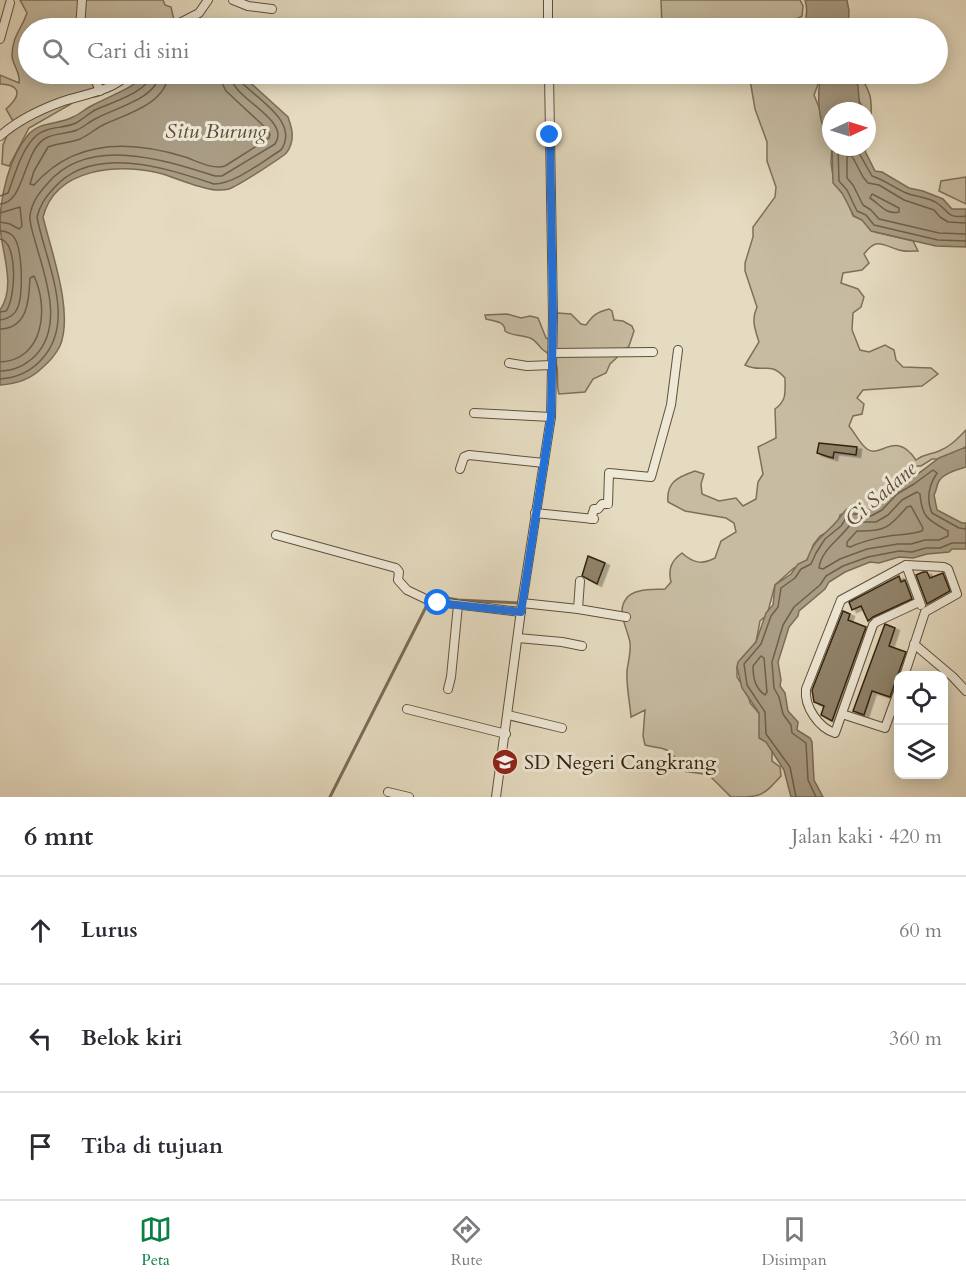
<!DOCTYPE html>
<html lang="id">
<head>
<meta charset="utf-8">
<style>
	:root { --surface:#fff; --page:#f2f2f3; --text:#2b2b33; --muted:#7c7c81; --line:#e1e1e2; --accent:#0b8043 }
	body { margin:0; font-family:Cardo,serif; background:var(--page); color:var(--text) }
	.controls { position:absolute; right:18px; bottom:18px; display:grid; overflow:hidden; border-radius:12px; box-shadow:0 3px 15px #0003 }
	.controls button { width:54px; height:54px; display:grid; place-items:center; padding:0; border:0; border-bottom:2px solid var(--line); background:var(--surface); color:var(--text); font:30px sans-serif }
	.compass { position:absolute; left:822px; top:102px; width:54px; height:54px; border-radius:50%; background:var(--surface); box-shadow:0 3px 15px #0003; rotate:86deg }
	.stop { position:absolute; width:18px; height:18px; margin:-14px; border:4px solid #1a73e8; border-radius:50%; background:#fff }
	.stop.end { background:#1a73e8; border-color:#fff; box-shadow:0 2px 6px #0008 }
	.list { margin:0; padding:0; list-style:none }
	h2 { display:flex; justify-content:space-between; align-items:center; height:78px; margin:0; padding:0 24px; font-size:26px }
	h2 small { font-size:20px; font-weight:400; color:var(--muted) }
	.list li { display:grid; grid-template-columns:39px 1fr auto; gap:18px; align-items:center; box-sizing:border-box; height:108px; padding:0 24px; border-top:2px solid var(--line) }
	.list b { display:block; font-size:22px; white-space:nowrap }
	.list em { font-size:20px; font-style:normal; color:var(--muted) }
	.icon { flex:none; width:33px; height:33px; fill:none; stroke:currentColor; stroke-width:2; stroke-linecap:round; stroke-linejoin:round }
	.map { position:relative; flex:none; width:966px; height:797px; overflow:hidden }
	.search { position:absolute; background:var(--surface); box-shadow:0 3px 15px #0003; left:18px; right:18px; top:18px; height:66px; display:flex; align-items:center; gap:15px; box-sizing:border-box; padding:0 21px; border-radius:33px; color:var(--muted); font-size:22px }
	.sheet { height:402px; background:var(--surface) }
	nav { display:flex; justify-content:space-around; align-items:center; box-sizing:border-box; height:84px; border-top:2px solid var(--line); background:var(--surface); font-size:16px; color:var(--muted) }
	nav a { display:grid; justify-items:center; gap:3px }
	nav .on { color:var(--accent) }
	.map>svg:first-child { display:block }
	.green { fill:#c7bca2; stroke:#7e7058; stroke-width:1.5 }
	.water { fill:#a99c84; stroke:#7a6c55; stroke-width:1.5 }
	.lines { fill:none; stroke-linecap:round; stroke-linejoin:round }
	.shore { stroke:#6e604a; stroke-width:1.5 }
	.stream { stroke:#7a6c55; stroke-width:3 }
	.building { fill:#90836b; stroke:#34230f; stroke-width:1.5; filter:url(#shadow) }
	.street-casing { stroke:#60513b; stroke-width:10 }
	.street { stroke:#eee8d6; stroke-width:8 }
	.route { stroke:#1a73e8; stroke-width:8 }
	.labels { text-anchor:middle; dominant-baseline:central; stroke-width:6; stroke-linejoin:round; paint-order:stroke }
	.poi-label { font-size:20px; fill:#34230f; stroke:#eee8d6; text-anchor:start }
	.water-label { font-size:21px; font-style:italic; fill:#5d4d38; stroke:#eee8d6 }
</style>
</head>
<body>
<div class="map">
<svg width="966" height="797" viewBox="0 0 966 797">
	<defs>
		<filter id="shadow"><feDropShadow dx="4.5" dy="2.5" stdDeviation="0" flood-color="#0004"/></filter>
	</defs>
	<rect width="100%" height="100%" fill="#e5dbc0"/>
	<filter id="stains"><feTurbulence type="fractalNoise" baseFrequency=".00333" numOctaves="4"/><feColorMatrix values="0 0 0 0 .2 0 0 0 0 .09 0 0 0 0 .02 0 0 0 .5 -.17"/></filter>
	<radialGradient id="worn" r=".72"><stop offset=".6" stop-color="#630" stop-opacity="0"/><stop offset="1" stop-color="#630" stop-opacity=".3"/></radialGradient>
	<g class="green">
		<path d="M20 0H163L165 5 171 7 174 20 179 25V28H28V74H120C107 80 112 82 105 92 99 99 84 97 76 98L71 104 29 128 9 166 2 164 3 145 13 121 6 109C21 96 22 85 0 84V75L19 83C21 72 12 65 12 55 13 34 21 31 27 13Z"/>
		<polygon points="661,0 800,0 803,6 802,16 782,28 662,28"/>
		<path d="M749 74H822L814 95 826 125V136L832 147 831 163 834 183 846 198 853 216 862 220 875 232 913 241 918 251C912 251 905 252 899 250 882 245 877 237 864 254L869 263 862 270 843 273 841 283 858 289 864 297 861 307 853 313 852 330 860 350 869 352 885 345 894 350 896 360 903 367 931 368 938 374 922 386 863 390 857 398 864 404 862 414 853 416 849 426C855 433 860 444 867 449 881 459 895 429 916 460 926 453 930 455 939 451 950 447 958 438 966 430V446L954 456 945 459H932L921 466H916L911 479 879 505 870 510H850L840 515 837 526 820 536 813 545 810 555 804 564 794 568 775 585 767 615 760 621 756 642 742 658 737 667V677L748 694 750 703 763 718 772 750V761L780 767 781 776C762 797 761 797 731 797L712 778 704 774 683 771C678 763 674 752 664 749 658 747 652 747 645 745L643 736 645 710 631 717C630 703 626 686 627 671 628 662 631 653 630 643 628 629 616 612 626 599 633 588 654 590 665 589L671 582C668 569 671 561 682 553 693 563 702 565 715 558L721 541 736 532 734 523 726 518 685 511 668 502C666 482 678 477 695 471L704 474 701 484 702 494 719 501 736 498 743 506 756 499 758 482 763 474 758 447 776 438 775 409C787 400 785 393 785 378 769 360 763 374 745 365L759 342C755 329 751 320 757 307L745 271V263L753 237V227L775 197 776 187 767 161V142L755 109Z"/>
		<path d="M854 74H861C863 82 868 88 870 96 874 113 868 128 870 144L865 151 863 147H867V111H861L862 106 859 101Z"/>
		<polygon points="966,177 966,204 939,191 941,181"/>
		<path d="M609 309 612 311 614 320 623 321 632 326 634 331 629 346 610 364 606 373 593 379 585 392 559 394C555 381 561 368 553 357 550 354 545 352 542 349 538 345 536 341 532 339 523 334 513 337 505 331 505 321 494 321 486 319L485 315 507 314 521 318 530 316 538 318 546 338 550 340 554 315 558 313 571 314 581 324 586 325C593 315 597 312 609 309Z"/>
	</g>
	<g class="water">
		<path d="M805 0H847L849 11 848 28H814L806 24C805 13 809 12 805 0Z"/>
		<path d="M148 74H241L288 117C291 126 294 134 291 144 290 147 287 153 284 155 276 161 238 186 229 189 225 190 220 190 216 190 197 188 177 178 159 173 118 164 56 167 43 217 51 251 74 312 60 346 56 354 49 362 42 368 31 379 16 384 0 385V310C17 285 1 252 0 225 0 196 9 158 28 135 40 121 58 125 73 117 80 114 86 108 93 105 112 95 131 89 148 74Z"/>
		<path d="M821 74H854L858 86 860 111H831V141C817 124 817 95 821 74Z"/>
		<polygon points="832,147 863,147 875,171 882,172 909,188 923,191 943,199 952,209 966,209 966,247 936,246 871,231 862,220 854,216 842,193 833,183"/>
		<path d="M966 447V467C957 470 944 473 939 481 936 486 937 490 934 495L937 510 962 523H966V549H952L949 552 927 554 913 558 899 557 879 563 870 562 845 572 829 582 825 589 799 611 798 616 789 627 778 662 781 680 780 686 785 693 788 711 798 722 797 730 810 738 812 742 814 780 823 797H791L784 770 766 742 759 738V713L742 688 737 667 738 662 756 642 766 613 773 605 775 585 791 574 798 564 807 560C814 539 824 536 837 521 841 517 842 513 847 509L856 508 870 510 879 505 893 489 911 479 939 458Z"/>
	</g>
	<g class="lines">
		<g class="shore">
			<path d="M168 74C167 103 127 114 105 124 96 128 89 135 80 139 70 143 58 143 48 147L34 171 30 184 34 185C74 139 131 140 185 157 197 161 213 170 225 166L269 138 270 135 268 130 226 91 222 83 221 74"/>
			<polyline points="838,147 839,181 847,190 857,211 866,215 874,225 938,240 966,241"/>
			<path d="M858 147 859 153 872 176C885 180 894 188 906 193 916 197 928 197 937 203 949 211 947 219 966 216"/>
			<path d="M872 194 899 208V212C886 215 881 205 870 198Z"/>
			<path d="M0 196 8 193C15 175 21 149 37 135 48 126 63 129 76 123 83 119 88 114 95 110 110 103 149 92 151 74"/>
			<path d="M0 204C25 203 23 150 46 138 55 133 67 134 77 130 84 127 90 121 97 118 115 108 158 98 159 74"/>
			<polyline points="0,213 20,207 22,226 19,229 10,224 0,222"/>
			<polyline points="966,223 948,222 940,217 934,210 904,200 879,185 868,183 863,177 852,156 847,156 847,178 853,185 863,205 871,210 879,219 939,233 966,234"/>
			<path d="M0 231C5 231 9 232 13 236 23 247 23 293 18 307 15 315 8 319 0 320"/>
			<path d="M0 239C18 241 16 299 6 311L0 312"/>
			<path d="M0 329C28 328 29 300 30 278L34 276C49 308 44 360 0 362"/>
			<path d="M0 371C14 371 26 365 36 355 64 325 45 276 35 241 33 233 29 223 30 215 32 202 39 193 48 183 89 135 165 160 215 176H222L275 144C292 119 231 99 230 74"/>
			<path d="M0 379C16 378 30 372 41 360 78 322 45 261 37 217 40 205 45 198 53 189 92 143 166 168 214 184 235 184 263 161 281 150 300 122 257 99 240 81L237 74"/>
			<path d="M917 492 920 494C922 518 928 520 948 531V536L939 540H925L911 544H898L867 549 840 559 823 569 819 568C821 549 842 538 852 522H876L888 515 902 500Z"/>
			<path d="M911 506 923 528 922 531C913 534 907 534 898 535 883 536 863 541 850 547L847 546V542L857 531C885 532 890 527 907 507Z"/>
			<path d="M761 656 764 658 767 692 765 695C755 688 753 678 753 666Z"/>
			<path d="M796 797 790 767 766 734 765 712 747 685 744 664 761 644 771 616 778 607 781 588 795 578 801 569 811 564 816 553 825 539 841 526 848 515 856 514 871 516 882 510 897 494 914 484 933 470 937 473C929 485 926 499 932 513L959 528 966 529"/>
			<polyline points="816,797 808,780 806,743 792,733 791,725 783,714 779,697 774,688 772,662 783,625 794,607 820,585 826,576 843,566 868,557 899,551 912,552 926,548 940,548 952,543 966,543"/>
		</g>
		<g class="stream">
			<polyline points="429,599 432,595 458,600 521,603"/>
			<polyline points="330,797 429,601"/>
		</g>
	</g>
	<g class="building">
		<polygon points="819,443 857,447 856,455 834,452 833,458 826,456 817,453"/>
		<polygon points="588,556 605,563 597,584 582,576"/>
		<polygon points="923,572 927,572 930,578 943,573 950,591 927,604 916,575"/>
		<polygon points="899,576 901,582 905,580 912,599 873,617 868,621 861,606 852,610 849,602"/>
		<polygon points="843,611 850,614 848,620 866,627 832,721 821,715 824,706 814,702 812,690"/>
		<polygon points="885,624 895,628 889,646 906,652 890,697 872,691 864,715 853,711"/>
	</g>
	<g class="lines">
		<g class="street-casing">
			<g id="street">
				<polyline points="233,0 248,6 272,9"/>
				<polyline points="548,0 548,28"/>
				<polyline points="80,28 82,0"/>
				<polyline points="170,28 199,13 208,0"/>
				<polyline points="0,39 10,3"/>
				<polyline points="93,74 100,91"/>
				<path d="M0 136C17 121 39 110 61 102 83 94 111 92 128 74"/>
				<polyline points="552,353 653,352"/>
				<polyline points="509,363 527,366 552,365"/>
				<polyline points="474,413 551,417"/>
				<polyline points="460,469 464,457 469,455 544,463"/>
				<polyline points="535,513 594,519"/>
				<polyline points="591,519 594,509 598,509 602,504 608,504 609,473 651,477 671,405 678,350"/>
				<polyline points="276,535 396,568 399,572 398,580 407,590 430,601 521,612"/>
				<polyline points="906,565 921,605"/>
				<polyline points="522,603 578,609 626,617"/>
				<polyline points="578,609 580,581"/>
				<polyline points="518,638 562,642 582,646"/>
				<polyline points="914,644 953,677 966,691"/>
				<path d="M904 676 925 612 957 594 948 569 944 567 906 565 841 600 806 689C804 707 819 728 835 733L873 625 876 622 919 602"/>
				<polyline points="448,689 451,677 458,605"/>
				<polyline points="407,709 506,734"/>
				<polyline points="842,714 885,728 898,692"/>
				<polyline points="508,715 562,728"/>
				<polyline points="388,792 409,797"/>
				<polyline points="496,797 522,603 551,417 553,316 549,74"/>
			</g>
		</g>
		<use href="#street" class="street"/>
	</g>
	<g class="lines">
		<polyline class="route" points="438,603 521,612 551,417 553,316 550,135"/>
	</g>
	<defs>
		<g id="school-disc" transform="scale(1.35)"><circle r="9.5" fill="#8f2418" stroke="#eee8d6"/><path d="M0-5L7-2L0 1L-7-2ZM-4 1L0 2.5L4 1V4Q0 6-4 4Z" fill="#fff"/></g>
	</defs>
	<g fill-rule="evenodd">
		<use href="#school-disc" x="505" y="762"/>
	</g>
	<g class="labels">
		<g class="poi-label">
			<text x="524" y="762">SD Negeri Cangkrang</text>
		</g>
		<g class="water-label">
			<text x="216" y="131">Situ Burung</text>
			<text transform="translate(881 494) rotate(-41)">Ci Sadane</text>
		</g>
	</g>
	<rect width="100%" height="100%" filter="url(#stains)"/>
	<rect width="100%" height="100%" fill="url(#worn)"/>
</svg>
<div class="controls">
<button><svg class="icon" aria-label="locate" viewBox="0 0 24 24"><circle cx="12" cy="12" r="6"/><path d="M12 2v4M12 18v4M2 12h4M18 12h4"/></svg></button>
<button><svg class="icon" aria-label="layers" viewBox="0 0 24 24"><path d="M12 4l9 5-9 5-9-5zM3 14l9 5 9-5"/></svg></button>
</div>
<svg class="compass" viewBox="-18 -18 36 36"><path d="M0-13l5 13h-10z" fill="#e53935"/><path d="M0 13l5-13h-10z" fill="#7c7c81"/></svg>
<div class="stop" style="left:438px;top:603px"></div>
<div class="stop end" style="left:550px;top:135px"></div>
<div class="search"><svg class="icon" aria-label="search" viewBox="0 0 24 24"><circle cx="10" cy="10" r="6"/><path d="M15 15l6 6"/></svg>Cari di sini</div>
</div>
<section class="sheet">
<h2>6 mnt<small>Jalan kaki · 420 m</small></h2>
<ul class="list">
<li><svg class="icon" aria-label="ahead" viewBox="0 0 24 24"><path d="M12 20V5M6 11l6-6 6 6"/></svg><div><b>Lurus</b></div><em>60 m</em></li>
<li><svg class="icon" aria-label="left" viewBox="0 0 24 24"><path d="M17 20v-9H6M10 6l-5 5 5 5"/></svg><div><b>Belok kiri</b></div><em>360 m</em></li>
<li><svg class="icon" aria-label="arrive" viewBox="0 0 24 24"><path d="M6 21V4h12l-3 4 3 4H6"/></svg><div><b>Tiba di tujuan</b></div></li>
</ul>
</section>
<nav>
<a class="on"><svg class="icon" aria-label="map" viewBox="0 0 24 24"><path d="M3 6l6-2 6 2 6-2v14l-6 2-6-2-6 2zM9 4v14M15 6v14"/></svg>Peta</a>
<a><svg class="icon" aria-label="directions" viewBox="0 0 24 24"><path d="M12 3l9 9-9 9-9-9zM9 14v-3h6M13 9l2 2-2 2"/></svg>Rute</a>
<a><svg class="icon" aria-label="saved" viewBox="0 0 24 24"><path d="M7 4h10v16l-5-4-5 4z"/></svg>Disimpan</a>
</nav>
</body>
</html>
